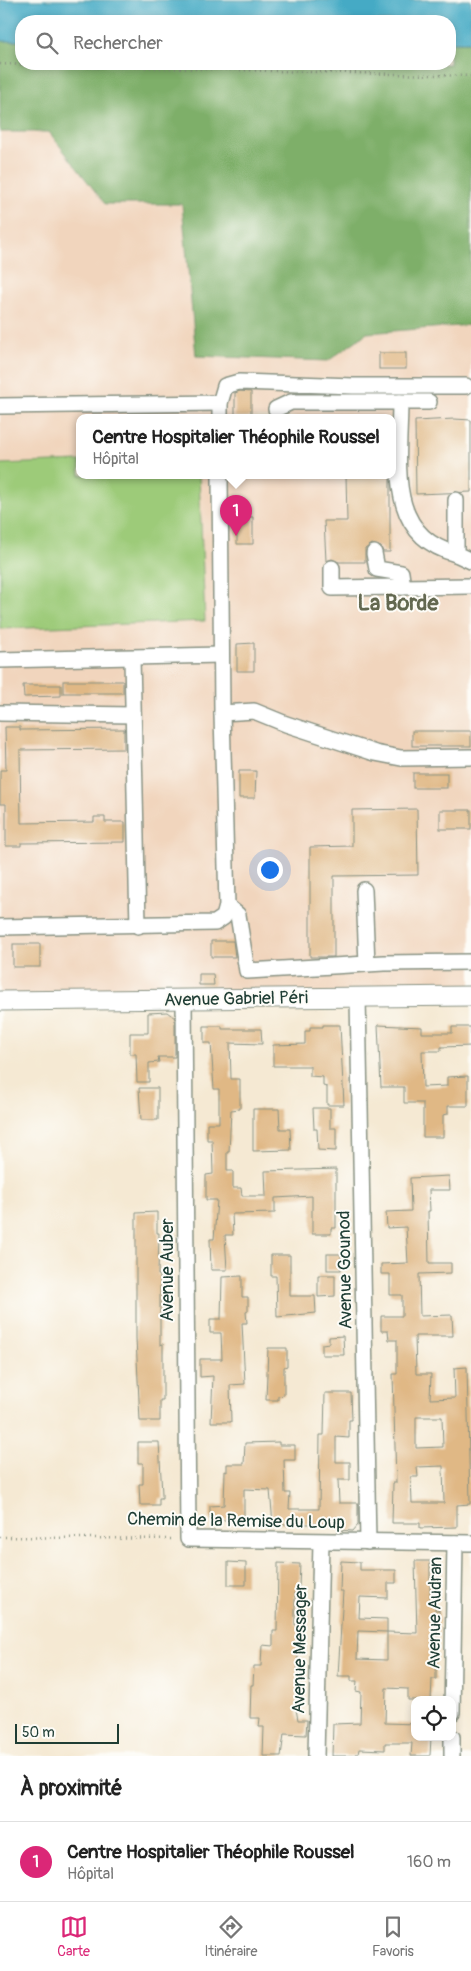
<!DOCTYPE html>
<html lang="fr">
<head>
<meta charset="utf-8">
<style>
	:root { --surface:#fff; --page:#f6f6f6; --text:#222; --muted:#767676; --line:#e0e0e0; --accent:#db2777 }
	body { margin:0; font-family:Pangolin,sans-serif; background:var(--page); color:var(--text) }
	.controls { position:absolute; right:15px; bottom:15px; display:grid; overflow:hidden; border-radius:10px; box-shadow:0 2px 8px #0003 }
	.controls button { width:45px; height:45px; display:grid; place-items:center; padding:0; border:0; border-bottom:1px solid var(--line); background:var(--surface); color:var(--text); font:25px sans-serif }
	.scale { position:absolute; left:15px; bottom:12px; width:104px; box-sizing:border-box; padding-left:5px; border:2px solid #1f3d34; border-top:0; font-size:14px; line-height:18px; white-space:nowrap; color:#1f3d34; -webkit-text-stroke:4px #fdfcf7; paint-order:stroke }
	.you { position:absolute; left:269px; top:869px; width:18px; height:18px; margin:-12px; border:4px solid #fff; border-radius:50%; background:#1a73e8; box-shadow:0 0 0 8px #1a73e833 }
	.badge { display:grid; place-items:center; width:32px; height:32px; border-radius:50%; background:var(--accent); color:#fff; font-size:16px; font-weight:700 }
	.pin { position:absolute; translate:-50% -41px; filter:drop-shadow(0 1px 2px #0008) }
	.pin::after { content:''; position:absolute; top:26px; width:18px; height:15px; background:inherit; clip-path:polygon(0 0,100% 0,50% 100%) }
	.popup { position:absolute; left:76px; top:414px; width:320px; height:65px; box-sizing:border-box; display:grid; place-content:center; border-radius:10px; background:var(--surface); filter:drop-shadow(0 1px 4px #0005); font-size:16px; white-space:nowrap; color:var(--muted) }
	.popup b { font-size:19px; color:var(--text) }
	.popup::after { content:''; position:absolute; left:50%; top:100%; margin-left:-10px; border:10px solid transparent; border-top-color:var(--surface) }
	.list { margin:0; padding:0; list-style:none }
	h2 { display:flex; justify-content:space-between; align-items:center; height:65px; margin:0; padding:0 20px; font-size:21px }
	h2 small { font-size:16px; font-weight:400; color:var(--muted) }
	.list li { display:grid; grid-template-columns:32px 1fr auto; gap:15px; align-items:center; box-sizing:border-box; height:80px; padding:0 20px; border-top:1px solid var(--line) }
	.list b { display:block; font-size:19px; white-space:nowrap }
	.list p { margin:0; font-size:16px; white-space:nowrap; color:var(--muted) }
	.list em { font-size:16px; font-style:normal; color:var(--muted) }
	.icon { flex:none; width:28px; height:28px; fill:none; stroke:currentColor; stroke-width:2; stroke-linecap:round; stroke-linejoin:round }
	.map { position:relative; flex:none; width:471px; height:1756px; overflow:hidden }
	.search { position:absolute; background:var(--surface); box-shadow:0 2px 8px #0003; left:15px; right:15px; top:15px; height:55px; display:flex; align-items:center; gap:12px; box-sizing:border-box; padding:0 18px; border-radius:20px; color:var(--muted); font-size:19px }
	.sheet { height:145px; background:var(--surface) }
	nav { display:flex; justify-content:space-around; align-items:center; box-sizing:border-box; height:70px; border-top:1px solid var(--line); background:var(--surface); font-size:14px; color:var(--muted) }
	nav a { display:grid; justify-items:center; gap:2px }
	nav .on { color:var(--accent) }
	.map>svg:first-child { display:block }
	.built { fill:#f1d5bd; fill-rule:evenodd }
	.green { fill:#9dcb79; stroke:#5e8456 }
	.forest { fill:#7eaf69; stroke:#4e764e }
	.water { fill:#45aac5; stroke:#32747c }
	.building { fill:#e0b885; fill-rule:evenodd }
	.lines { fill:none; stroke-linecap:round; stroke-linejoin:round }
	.minor-casing { stroke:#8a9384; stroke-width:18 }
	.major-casing { stroke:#8a9384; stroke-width:21 }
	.path { stroke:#8a9384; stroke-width:2.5; stroke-dasharray:1 4; stroke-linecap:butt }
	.minor { stroke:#fff; stroke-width:15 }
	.major { stroke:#fff; stroke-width:19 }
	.labels { text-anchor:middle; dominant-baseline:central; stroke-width:4; stroke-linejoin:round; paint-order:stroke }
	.street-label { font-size:18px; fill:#1f3d34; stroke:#fdfcf7 }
	.district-label { font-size:22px; font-weight:bold; fill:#636850; stroke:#fdfcf7 }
</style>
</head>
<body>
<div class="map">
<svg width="471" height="1756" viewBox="0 0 471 1756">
	<rect width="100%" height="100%" fill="#fdfcf7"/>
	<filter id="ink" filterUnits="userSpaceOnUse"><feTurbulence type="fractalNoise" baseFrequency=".02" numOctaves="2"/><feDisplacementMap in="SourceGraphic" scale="10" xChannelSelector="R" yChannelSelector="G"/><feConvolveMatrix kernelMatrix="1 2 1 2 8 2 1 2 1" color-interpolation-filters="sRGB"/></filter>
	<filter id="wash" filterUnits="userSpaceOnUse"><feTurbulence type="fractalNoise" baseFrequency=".0096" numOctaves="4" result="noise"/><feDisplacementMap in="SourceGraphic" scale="20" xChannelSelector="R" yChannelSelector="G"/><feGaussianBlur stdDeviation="1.12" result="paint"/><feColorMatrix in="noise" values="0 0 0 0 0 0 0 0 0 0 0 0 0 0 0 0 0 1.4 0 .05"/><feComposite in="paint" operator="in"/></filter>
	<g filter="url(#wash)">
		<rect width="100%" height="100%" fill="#f5e9d3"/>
		<path class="built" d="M0 64 471 76V996L0 998ZM80 417H392V475H80Z"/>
		<polygon class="green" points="80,461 80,475 199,475 205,621 0,629 0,464"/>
		<polygon class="forest" points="0,41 21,41 21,64 450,64 450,42 471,42 471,325 367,333 328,361 196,356 182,204 105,204 49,132 0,132"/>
		<polygon class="water" points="0,0 471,0 471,42 450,42 450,21 21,21 21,41 0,41"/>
		<g id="blocks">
			<g class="building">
				<rect x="379" y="353" width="27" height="16"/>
				<polygon points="240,391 251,392 251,417 235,417 235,393"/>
				<polygon points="454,419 471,420 471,492 416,494 415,421"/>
				<polygon points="346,475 390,475 390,552 383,552 381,547 372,544 365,549 365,562 339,562 332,559 326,561 324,521 347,521"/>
				<polygon points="237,516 253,517 253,544 237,544"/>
				<polygon points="254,643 254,671 237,671 237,644"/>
				<rect x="63" y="681" width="60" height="12"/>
				<polygon points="23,685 61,685 61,696 24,697"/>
				<polygon points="5,727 20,727 20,730 124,729 124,749 20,750 21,823 94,822 94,817 105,817 105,822 125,822 125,842 21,843 21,846 6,846 6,804 0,804 0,770 6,770"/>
				<rect x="412" y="731" width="59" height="15"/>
				<polygon points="239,771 256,771 255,798 239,798"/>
				<rect x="413" y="773" width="34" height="15"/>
				<polygon points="417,809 418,875 334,876 334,957 310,957 310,847 352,846 352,810"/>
				<rect x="440" y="810" width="31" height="19"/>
				<polygon points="211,941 233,941 235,957 211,957"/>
				<rect x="13" y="944" width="27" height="23"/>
				<polygon points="199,974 213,974 214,985 199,985"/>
				<polygon points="167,1012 175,1018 175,1057 158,1057 159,1062 149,1063 149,1082 137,1082 136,1054 130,1054 130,1033 148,1033 148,1013"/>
				<polygon points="323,1025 340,1025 344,1105 327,1105 327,1087 323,1086 323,1077 310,1076 310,1066 273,1066 273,1045 305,1044 305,1031 310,1031 310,1027 323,1027"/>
				<polygon points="378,1025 422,1027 422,1033 452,1033 452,1027 471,1027 471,1046 441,1047 441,1051 422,1051 423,1087 447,1086 447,1077 468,1076 468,1106 448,1106 448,1114 443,1115 443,1137 423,1137 423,1103 404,1103 404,1087 381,1087"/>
				<polygon points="204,1026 222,1026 222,1029 261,1029 262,1044 230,1043 231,1079 240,1079 240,1109 231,1110 229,1152 227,1152 227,1171 233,1171 233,1188 241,1188 242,1196 266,1196 265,1171 336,1169 336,1228 331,1228 331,1234 312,1234 312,1196 275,1198 275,1213 232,1214 233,1235 225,1235 227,1270 211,1270 210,1239 214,1239 217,1200 206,1200 206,1175 213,1174 212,1140 207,1140 207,1123 219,1123 219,1089 214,1089 211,1043 204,1043"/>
				<polygon points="139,1088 158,1088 158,1120 141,1120"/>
				<polygon points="313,1108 330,1108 330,1128 336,1128 336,1151 318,1150 317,1129 314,1129"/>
				<polygon points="253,1109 279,1109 280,1129 290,1129 291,1150 253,1151"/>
				<path d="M449 1176 450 1190H429L430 1211H428L429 1263H451V1273L419 1274 420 1316 452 1315 453 1336H415L416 1374H431L430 1399 455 1398 454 1368 467 1367 470 1504 457 1505V1527L420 1528V1523H392L393 1483H396L393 1374H397V1340H389L388 1331H381V1316H402V1295H390V1274H381V1264L408 1263 406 1227 387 1228 386 1212 411 1211 410 1178ZM416 1417H442L443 1447 416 1448ZM443 1466 444 1503H412L411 1477H418L417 1467Z"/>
				<polygon points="157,1212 157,1233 159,1233 158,1275 160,1275 160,1345 163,1344 163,1400 160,1400 160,1421 140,1421 136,1338 136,1213"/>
				<rect x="327" y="1254" width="14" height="16"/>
				<polygon points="271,1255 290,1255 290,1296 315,1296 316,1313 277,1317 276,1276 271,1276"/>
				<polygon points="318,1275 335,1275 335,1296 318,1297"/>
				<polygon points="242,1276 242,1297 248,1297 248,1311 246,1312 247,1323 242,1323 245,1384 230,1385 231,1422 211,1422 213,1376 200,1377 200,1359 222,1359 221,1333 210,1333 210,1319 221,1319 222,1277"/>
				<polygon points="343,1336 344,1355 322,1355 322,1344 329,1343 329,1337"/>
				<polygon points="268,1348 287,1348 287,1366 284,1367 284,1395 278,1396 278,1400 266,1400"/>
				<polygon points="325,1393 351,1393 352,1420 349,1420 349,1438 336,1437 336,1462 350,1462 350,1480 338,1480 339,1503 358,1503 358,1525 353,1531 338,1530 337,1524 273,1524 270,1490 244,1489 244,1520 210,1520 210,1506 224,1505 225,1471 227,1472 227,1464 244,1464 245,1443 279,1442 279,1445 295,1445 295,1460 284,1460 285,1493 290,1493 289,1509 319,1509 320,1435 324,1435"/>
				<polygon points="138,1442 159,1442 162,1494 162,1498 159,1498 159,1505 140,1505 139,1484 143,1484 143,1463 138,1463"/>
				<polygon points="341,1561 360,1562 360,1570 396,1570 396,1583 388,1583 388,1598 360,1597 359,1618 387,1619 387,1632 358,1631 357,1659 387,1660 387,1632 417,1633 415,1561 430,1561 430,1599 435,1599 435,1610 439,1610 439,1636 432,1636 432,1661 436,1661 436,1679 432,1679 431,1700 408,1700 408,1689 386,1688 385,1723 415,1724 415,1737 431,1737 430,1756 411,1756 412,1743 385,1743 385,1750 359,1749 358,1754 355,1754 355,1756 332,1756 333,1724 360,1723 361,1692 356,1691 357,1681 351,1681 351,1676 338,1676 343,1591 340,1591"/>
				<polygon points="228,1562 246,1563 246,1585 228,1585"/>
				<polygon points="278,1563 300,1564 299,1587 298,1592 295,1592 295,1625 299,1625 296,1709 298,1720 307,1720 306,1735 284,1734 281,1756 263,1756 264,1727 259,1727 260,1718 250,1718 251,1685 253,1685 254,1666 261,1666 262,1645 273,1646 273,1631 277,1631"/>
			</g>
		</g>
	</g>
	<g filter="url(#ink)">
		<use href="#blocks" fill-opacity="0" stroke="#8a9384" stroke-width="1"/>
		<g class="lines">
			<g class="minor-casing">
				<g id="minor">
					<polyline points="400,402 429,402"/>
					<polyline points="0,406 220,403"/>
					<path d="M276 409 291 402H400C400 460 384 535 456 554"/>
					<polyline points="220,417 220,403 225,386 239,382 353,386 466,386"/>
					<polyline points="456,500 456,554 471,561"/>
					<polyline points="374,553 377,569 401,573 403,587"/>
					<polyline points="332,568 332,588 471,586"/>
					<polyline points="132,659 138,926"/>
					<polyline points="0,660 221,655"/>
					<polyline points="0,713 133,715"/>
					<polyline points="222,713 254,711 286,724 375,753 401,758 471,757"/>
					<polyline points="364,890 367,964"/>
					<polyline points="227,906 238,915 247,971 384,963 471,962"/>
					<polyline points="0,927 215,923 224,917 227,906 222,713 220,475"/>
					<polyline points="358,997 368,1542"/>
					<polyline points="184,1000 188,1539 471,1543"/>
					<polyline points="452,1713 455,1543"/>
					<polyline points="316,1756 321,1542"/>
					<polyline points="452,1756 452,1737"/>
				</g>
			</g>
			<g class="major-casing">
				<polyline id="major" points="0,1001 471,996"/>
			</g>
			<g class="path">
				<polyline points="0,64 471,76"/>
				<polyline points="0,1537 174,1539"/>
			</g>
			<use href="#minor" class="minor"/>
			<use href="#major" class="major"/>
		</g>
	</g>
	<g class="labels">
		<g class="street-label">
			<text transform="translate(236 999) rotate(-1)">Avenue Gabriel Péri</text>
			<text transform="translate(167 1270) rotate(-90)">Avenue Auber</text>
			<text transform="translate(345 1270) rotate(-91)">Avenue Gounod</text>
			<text transform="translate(236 1521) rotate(1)">Chemin de la Remise du Loup</text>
			<text transform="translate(435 1613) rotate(-89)">Avenue Audran</text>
			<text transform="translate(300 1649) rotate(-89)">Avenue Messager</text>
		</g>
		<g class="district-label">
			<text x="398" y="603">La Borde</text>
		</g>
	</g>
</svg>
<div class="controls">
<button><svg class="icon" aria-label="locate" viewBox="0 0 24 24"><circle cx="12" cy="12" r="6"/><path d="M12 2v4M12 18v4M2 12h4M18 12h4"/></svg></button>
</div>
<div class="scale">50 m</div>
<div class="you"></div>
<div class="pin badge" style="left:236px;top:536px">1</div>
<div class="popup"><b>Centre Hospitalier Théophile Roussel</b>Hôpital</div>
<div class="search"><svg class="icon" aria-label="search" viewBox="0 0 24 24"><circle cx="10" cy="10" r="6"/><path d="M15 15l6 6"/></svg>Rechercher</div>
</div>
<section class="sheet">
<h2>À proximité<small></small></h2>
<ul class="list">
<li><span class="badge">1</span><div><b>Centre Hospitalier Théophile Roussel</b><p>Hôpital</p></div><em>160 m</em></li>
</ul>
</section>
<nav>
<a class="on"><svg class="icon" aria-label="map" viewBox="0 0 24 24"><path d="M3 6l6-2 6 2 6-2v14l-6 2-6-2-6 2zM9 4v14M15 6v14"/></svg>Carte</a>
<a><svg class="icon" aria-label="directions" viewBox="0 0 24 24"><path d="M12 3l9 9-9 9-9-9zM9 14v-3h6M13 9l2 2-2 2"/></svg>Itinéraire</a>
<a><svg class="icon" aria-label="saved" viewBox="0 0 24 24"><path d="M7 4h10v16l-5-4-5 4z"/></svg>Favoris</a>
</nav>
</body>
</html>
